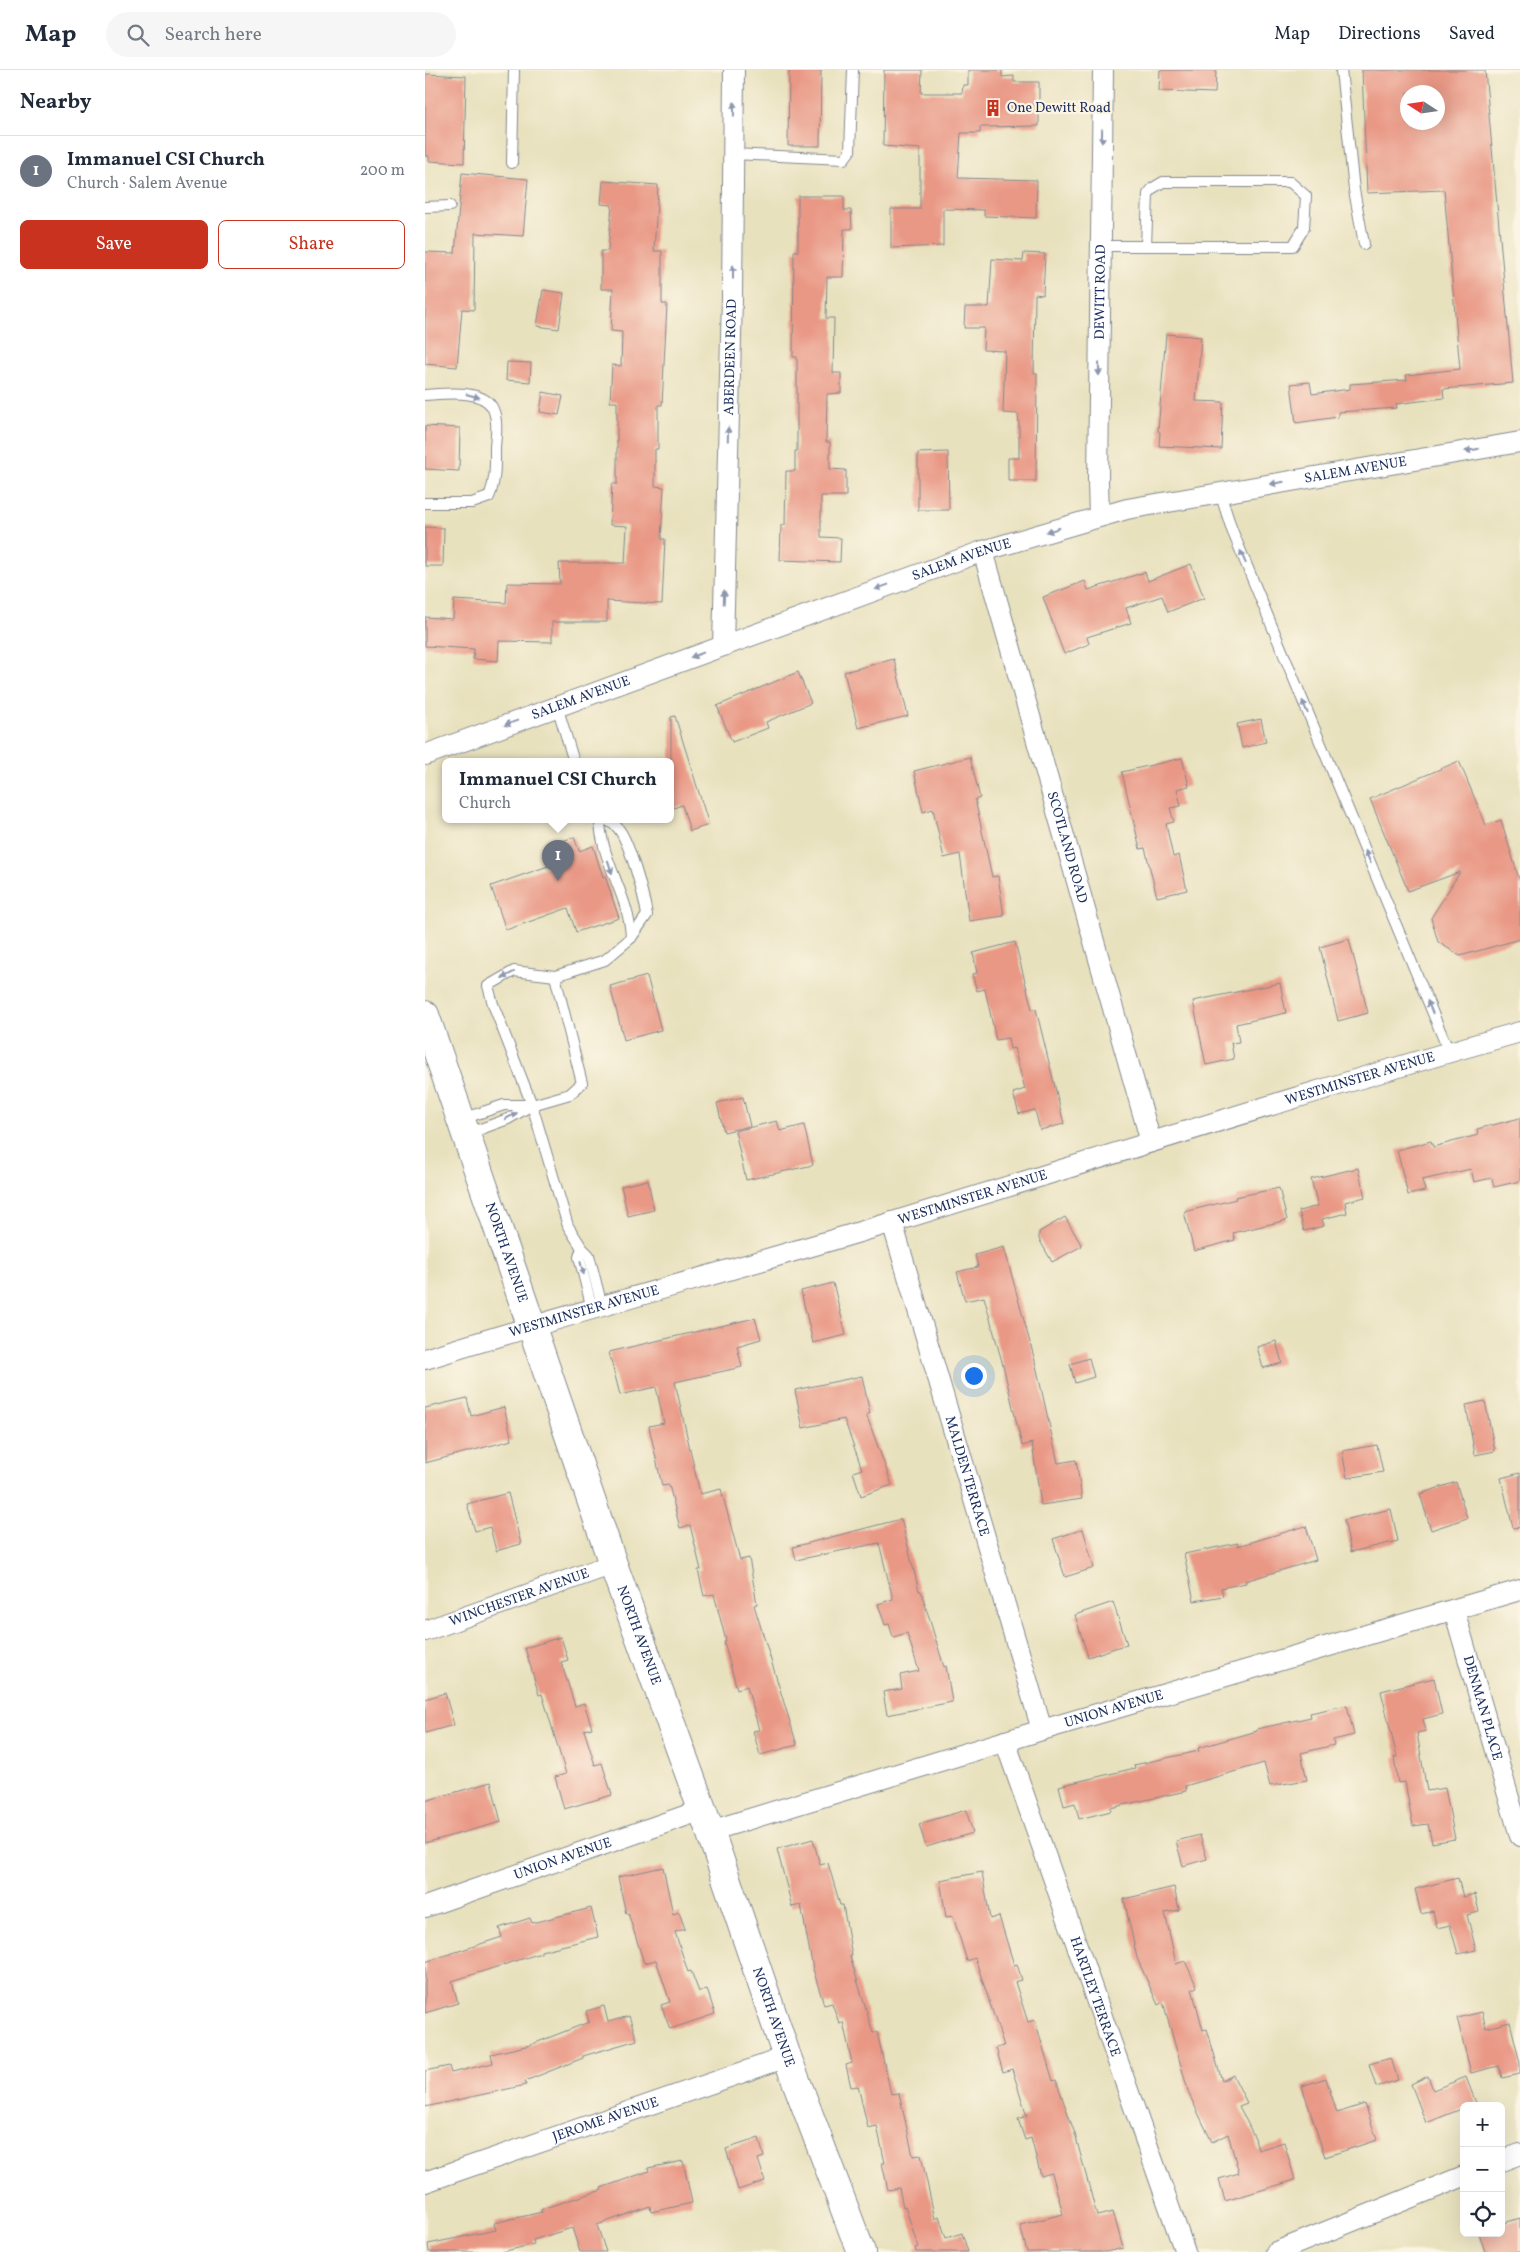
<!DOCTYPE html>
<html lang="en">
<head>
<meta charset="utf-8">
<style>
	:root { --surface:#fff; --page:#f6f6f7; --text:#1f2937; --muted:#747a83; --line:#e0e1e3; --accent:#c8321e }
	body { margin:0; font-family:Vollkorn,serif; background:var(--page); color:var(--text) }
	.controls { position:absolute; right:15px; bottom:15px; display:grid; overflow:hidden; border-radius:8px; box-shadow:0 5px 20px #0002 }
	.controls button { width:45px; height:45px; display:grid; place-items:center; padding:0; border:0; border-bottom:1px solid var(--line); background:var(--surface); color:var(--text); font:25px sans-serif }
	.compass { position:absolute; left:975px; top:15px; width:45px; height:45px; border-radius:50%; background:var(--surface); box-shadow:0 5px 20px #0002; rotate:282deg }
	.you { position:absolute; left:548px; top:1305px; width:18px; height:18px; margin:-12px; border:4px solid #fff; border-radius:50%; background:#1a73e8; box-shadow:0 0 0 8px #1a73e833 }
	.badge { display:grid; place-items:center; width:32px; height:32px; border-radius:50%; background:var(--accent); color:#fff; font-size:16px; font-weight:700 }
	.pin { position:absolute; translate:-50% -41px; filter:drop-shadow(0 1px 2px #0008) }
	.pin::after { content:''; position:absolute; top:26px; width:18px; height:15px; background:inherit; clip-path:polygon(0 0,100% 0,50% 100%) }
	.popup { position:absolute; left:17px; top:688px; width:232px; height:65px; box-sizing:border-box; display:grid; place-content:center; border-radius:8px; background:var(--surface); filter:drop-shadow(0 1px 4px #0005); font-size:16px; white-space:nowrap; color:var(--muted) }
	.popup b { font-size:19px; color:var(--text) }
	.popup::after { content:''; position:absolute; left:50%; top:100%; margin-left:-10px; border:10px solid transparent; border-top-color:var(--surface) }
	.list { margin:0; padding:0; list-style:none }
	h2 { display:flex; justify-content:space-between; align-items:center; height:65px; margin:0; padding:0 20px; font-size:21px }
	h2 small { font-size:16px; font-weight:400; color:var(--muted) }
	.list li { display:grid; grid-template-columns:32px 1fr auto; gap:15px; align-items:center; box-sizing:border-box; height:70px; padding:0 20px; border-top:1px solid var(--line) }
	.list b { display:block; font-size:19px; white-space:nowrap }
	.list p { margin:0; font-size:16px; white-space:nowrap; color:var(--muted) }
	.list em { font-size:16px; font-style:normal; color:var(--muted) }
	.actions { display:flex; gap:10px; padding:15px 20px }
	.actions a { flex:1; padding:11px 0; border:1px solid var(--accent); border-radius:8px; text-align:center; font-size:18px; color:var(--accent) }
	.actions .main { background:var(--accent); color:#fff }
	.icon { flex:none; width:28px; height:28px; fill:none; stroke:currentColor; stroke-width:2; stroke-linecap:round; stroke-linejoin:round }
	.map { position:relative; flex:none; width:1095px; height:2182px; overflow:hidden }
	header { display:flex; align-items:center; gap:30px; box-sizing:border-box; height:70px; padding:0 25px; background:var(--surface); border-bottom:1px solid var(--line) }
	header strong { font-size:24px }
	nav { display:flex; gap:28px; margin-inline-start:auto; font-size:18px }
	.search { width:350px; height:45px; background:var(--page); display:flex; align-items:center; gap:12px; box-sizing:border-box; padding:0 18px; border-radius:28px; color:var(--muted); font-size:19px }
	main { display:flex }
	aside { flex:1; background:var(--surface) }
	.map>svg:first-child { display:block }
	.building { fill:#e99885; fill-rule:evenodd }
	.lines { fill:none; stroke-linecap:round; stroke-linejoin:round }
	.service-casing { stroke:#82888e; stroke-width:12 }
	.minor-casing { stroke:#82888e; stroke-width:22 }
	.secondary-casing { stroke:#82888e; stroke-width:30 }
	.service { stroke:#fff; stroke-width:10 }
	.minor { stroke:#fff; stroke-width:20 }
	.secondary { stroke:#fff; stroke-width:28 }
	.oneway { fill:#8d97ae }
	.labels { text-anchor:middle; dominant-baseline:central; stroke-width:4.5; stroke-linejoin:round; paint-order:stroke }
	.poi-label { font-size:14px; fill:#1b2f5e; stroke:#fcf5e5; text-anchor:start }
	.street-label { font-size:14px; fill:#1b2f5e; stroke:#fcf5e5 }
</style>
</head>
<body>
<header>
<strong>Map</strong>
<div class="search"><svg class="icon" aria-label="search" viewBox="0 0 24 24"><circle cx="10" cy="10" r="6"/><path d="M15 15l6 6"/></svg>Search here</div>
<nav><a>Map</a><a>Directions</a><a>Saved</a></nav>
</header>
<main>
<aside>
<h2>Nearby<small></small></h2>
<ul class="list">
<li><span class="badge" style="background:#6b7280">1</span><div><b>Immanuel CSI Church</b><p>Church · Salem Avenue</p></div><em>200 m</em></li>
</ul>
<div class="actions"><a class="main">Save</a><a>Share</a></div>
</aside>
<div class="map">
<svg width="1095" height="2182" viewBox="0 0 1095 2182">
	<rect width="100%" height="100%" fill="#fcf5e5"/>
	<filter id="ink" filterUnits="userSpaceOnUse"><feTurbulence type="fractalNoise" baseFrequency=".02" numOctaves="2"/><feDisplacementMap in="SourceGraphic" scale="10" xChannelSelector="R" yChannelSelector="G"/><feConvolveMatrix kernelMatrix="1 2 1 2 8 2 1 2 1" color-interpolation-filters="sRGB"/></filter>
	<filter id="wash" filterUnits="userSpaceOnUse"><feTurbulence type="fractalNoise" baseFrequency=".0096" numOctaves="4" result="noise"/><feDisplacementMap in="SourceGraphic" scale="20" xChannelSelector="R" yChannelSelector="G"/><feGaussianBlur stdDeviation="1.12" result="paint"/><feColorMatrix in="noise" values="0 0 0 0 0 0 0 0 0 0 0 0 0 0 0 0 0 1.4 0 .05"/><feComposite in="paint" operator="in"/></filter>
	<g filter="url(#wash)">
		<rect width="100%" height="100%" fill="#e8e1be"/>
		<g id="blocks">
			<g class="building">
				<polygon points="364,0 396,0 395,76 363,76"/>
				<polygon points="459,0 497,0 496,23 537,23 538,15 543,15 543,0 577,0 577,7 589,6 589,12 614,12 614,56 555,57 555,63 536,63 533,108 612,110 611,148 559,146 559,140 518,139 518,176 466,178 466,139 495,139 495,79 458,76"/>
				<polygon points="735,0 791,0 790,23 734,21"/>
				<path d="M937 0H1060L1088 313 1018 319 1019 328 971 334 972 338 913 342V347L871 353 866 314 885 312 887 324 925 319V314L982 310 981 305 1035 299 1019 120 942 123ZM982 22H1012V52H982Z"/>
				<polygon points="0,4 41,6 39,93 4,91 4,86 0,86"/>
				<polygon points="37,103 103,109 98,166 50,163 49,240 37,239 32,297 0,294 0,182 30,183"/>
				<polygon points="178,111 233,115 229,181 237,181 237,234 242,234 237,335 233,335 233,379 230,379 230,416 239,417 236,469 240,469 237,534 182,531 182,552 127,552 127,572 74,571 73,591 48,589 49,579 0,576 0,547 28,549 29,530 81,533 82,513 135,514 134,493 200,493 202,456 185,455 187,414 192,414 192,332 185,332 187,295 196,296 197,262 186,261 188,219 176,219 176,181 183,181 187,135 176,134"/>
				<polygon points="373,126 419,126 419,140 426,140 427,159 419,159 418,207 402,207 401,248 409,248 408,303 416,303 416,323 402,324 401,372 405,372 405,399 421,400 421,426 396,426 396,467 416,468 415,492 355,490 356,455 360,455 361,401 370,401 370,381 372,381 372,287 368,287 369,181 373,181"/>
				<polygon points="599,183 620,184 618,225 610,224 609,303 612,303 611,411 583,411 583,388 594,388 594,354 593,344 578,343 580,281 558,280 559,258 539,258 540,237 564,237 567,189 598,191"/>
				<polygon points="118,220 139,223 134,259 112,256"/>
				<polygon points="741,264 776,267 771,331 798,332 796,379 734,376 735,362 733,361"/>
				<polygon points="82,292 106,293 105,312 81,310"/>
				<polygon points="118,322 138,326 134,345 115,342"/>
				<polygon points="0,356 35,358 34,401 0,399"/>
				<polygon points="523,382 524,440 493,440 493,383"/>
				<polygon points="0,457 19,458 18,496 0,496"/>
				<polygon points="766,494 779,528 743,542 737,526 701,538 706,553 662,567 664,574 639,584 618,527 660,511 663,520 720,502 723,511"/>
				<polygon points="469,589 483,646 433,658 419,602"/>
				<polygon points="373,602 386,633 341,652 343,658 307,672 292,636"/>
				<polygon points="250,646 284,755 265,761 257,735 246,739 246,647"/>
				<polygon points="836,649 841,672 817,678 812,654"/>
				<polygon points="545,687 555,728 550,729 567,807 573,806 579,846 544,851 535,784 519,788 508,739 498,742 489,701"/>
				<polygon points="757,688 764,716 752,719 756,736 745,738 749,752 741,754 748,787 754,785 762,820 732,827 720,778 715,779 697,702"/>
				<polygon points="1034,691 1061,755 1076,750 1095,812 1095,869 1035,886 1013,872 1006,848 1035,802 983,821 945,729"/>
				<polygon points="149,767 154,781 168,776 178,807 180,806 194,848 151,862 143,838 81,860 66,816 126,795 120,777"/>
				<polygon points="924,869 943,943 913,951 895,877"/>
				<polygon points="590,872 607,939 611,939 639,1054 615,1060 610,1040 594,1044 588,1023 600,1019 589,978 585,979 583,968 571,970 560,919 552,921 547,904 552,903 548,883"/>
				<polygon points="222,906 236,960 199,970 185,916"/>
				<polygon points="855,913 861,943 811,954 814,972 806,973 809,989 781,995 768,931"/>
				<polygon points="318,1027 325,1056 299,1062 292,1033"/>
				<polygon points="1095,1048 1095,1111 1069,1117 1067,1108 1049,1112 1046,1099 997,1110 1000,1121 983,1125 972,1080 1006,1071 1008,1077 1053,1065 1052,1059"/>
				<polygon points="352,1051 355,1061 379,1055 388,1095 321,1110 310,1061"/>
				<polygon points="933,1098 940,1127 920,1132 922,1143 897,1149 899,1156 879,1161 874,1141 893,1136 886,1109"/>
				<polygon points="223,1110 229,1140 203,1146 196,1116"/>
				<polygon points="854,1118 862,1150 808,1163 810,1170 769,1181 759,1142 811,1129 810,1127"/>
				<polygon points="640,1147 657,1176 627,1192 614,1169 614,1162"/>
				<polygon points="579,1177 610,1291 633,1393 651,1390 657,1429 616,1435 607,1373 597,1376 579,1299 559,1227 540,1231 532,1202 553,1197 550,1185"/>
				<polygon points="408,1213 421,1265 388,1273 376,1221"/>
				<polygon points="330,1248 336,1269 312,1276 317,1297 250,1312 275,1424 296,1419 315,1490 324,1488 332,1534 329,1535 372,1675 335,1685 328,1661 334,1660 322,1616 312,1619 299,1572 301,1571 289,1524 279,1526 273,1500 276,1500 265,1455 255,1458 244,1415 237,1416 224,1356 239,1353 231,1317 195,1325 184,1282"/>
				<polygon points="851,1271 857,1293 838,1298 832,1277"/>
				<polygon points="664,1288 669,1307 650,1313 645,1294"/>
				<polygon points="437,1306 445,1344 441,1344 467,1415 436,1426 428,1402 437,1399 419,1349 378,1358 370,1320"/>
				<polygon points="42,1328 46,1346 79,1337 87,1370 0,1393 0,1338"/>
				<polygon points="1060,1331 1070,1381 1050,1385 1041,1335"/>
				<polygon points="952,1375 958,1402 922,1408 917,1381"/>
				<polygon points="1095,1403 1095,1457 1088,1458 1076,1408"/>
				<polygon points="1031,1412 1042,1448 1006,1460 995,1424"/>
				<polygon points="83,1423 96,1474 71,1481 65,1457 50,1461 42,1434"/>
				<polygon points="966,1439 973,1471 926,1482 919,1450"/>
				<polygon points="476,1449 494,1521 496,1521 519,1597 521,1596 527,1632 462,1645 458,1622 477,1619 475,1605 494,1601 482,1563 468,1567 464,1554 460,1555 453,1534 468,1529 454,1473 371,1490 368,1477"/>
				<polygon points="881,1456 891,1490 820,1511 821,1513 796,1518 798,1526 769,1531 759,1484 813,1473 813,1476"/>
				<polygon points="658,1459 669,1498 640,1507 628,1469"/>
				<polygon points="688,1532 702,1574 663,1587 650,1545"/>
				<polygon points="136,1567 143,1590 136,1592 150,1636 159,1633 167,1658 159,1660 170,1695 177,1693 187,1725 139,1739 130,1707 141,1704 117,1624 114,1625 100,1578"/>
				<polygon points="1009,1608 1017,1644 998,1649 1001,1661 992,1663 1002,1721 1020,1718 1030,1769 1007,1773 1003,1754 988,1756 980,1712 973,1713 969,1687 972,1687 956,1621"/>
				<polygon points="20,1623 29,1655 0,1663 0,1629"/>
				<polygon points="922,1635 929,1665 908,1670 909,1675 876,1683 882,1710 845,1716 839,1693 760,1716 761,1721 685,1738 686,1741 654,1749 650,1733 639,1736 634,1716 710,1698 709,1695 774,1681 773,1678 832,1661 832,1659 886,1647 885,1643"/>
				<polygon points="66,1712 76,1752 0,1773 0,1731"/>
				<polygon points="541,1740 548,1763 501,1777 494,1754"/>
				<polygon points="775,1765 782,1789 758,1796 751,1771"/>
				<polygon points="388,1769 395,1795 403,1793 415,1835 418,1835 427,1886 425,1886 448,1963 452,1962 466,2024 474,2023 488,2086 496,2085 510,2149 514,2147 521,2168 537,2163 543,2182 491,2182 490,2178 493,2177 480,2136 478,2137 474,2118 463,2120 457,2093 460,2093 452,2056 443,2058 433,2016 426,2017 421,1995 427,1993 418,1952 414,1953 407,1933 399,1935 388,1899 376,1835 367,1837 352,1779"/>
				<polygon points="238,1797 248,1844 254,1842 260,1859 250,1862 263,1902 266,1901 274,1922 282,1919 290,1944 245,1959 236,1935 245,1932 231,1890 219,1893 203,1843 201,1844 193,1807"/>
				<polygon points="557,1802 565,1849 574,1846 589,1895 592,1894 597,1910 590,1912 603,1952 610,1950 628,2011 631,2010 650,2064 672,2146 688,2142 698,2178 681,2182 602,2182 595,2155 638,2144 627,2103 616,2106 606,2068 600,2070 593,2049 602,2046 587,1999 578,2002 571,1978 579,1976 550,1888 542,1891 528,1846 521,1847 515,1810"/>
				<polygon points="1033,1808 1038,1827 1050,1824 1054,1842 1042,1845 1051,1880 1033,1884 1025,1855 1012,1858 1008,1841 996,1844 990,1819"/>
				<polygon points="749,1817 754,1840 740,1843 751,1894 760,1891 772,1917 767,1919 778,1960 782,1959 797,2011 808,2005 822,2033 814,2036 830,2068 833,2080 859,2072 870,2110 800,2131 794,2109 814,2103 803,2064 787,2072 764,2024 738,1932 733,1935 712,1888 699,1829"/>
				<polygon points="166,1838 173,1867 116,1881 116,1883 27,1911 33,1933 0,1943 0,1892 77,1867 74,1858 105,1848 107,1853"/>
				<polygon points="179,1936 183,1952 204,1946 212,1970 158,1986 158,1988 100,2011 101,2015 0,2037 0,2001 24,1996 26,2003 68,1993 66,1984 105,1975 164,1952 161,1941"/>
				<polygon points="1057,1942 1061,1958 1085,1952 1095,1993 1095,2004 1077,2008 1074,1996 1046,2003 1032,1948"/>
				<polygon points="966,1988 973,2010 951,2017 944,1994"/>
				<polygon points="1003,2006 1008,2020 1041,2007 1051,2033 1039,2036 1039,2038 1001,2053 986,2014"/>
				<polygon points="901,2008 912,2043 940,2034 952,2070 900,2087 877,2016"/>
				<polygon points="334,2068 339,2087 333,2089 340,2111 313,2120 301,2079"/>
				<polygon points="258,2091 267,2133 226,2142 225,2136 172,2155 181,2182 155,2182 147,2158 108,2170 109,2174 77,2182 4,2182 3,2174 71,2160 69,2153 117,2142 116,2139 177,2120 176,2118 224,2101 223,2098"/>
				<polygon points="1095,2148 1095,2182 1060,2182 1054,2163 1076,2163 1076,2154"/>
			</g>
		</g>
	</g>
	<g filter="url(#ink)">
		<use href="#blocks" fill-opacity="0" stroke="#82888e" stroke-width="1"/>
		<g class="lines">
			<g class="service-casing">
				<g id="service">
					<polyline points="916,0 929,120 939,174"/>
					<polyline points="308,84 419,89 425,81 428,0"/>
					<polyline points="87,93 89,0"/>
					<polyline points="0,137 25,136"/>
					<polyline points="676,176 868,176 879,158 881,126 865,112 738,112 728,118 723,124 721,176"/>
					<path d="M0 325C18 324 59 318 68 339 73 350 71 365 70 377 70 395 71 410 64 427L47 433H0"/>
					<polyline points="795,423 807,460 1024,982"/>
					<polyline points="132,636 149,692"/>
					<path d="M175 750C176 792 205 827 206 868L222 845C219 826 204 769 192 757 189 754 185 752 182 750"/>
					<polyline points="130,906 89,901 63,916 68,934 107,1035 143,1156 157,1178"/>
					<polyline points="107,1035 145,1024 157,1013 130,906 180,890 206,868"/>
					<polyline points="37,1049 79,1035 107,1035 83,1049 42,1064"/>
					<polyline points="167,1239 154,1187 157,1178 164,1185 177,1236"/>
				</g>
			</g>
			<g class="minor-casing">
				<g id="minor">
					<path id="s1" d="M674 446 673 411 678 0"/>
					<path id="s2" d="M558 481 726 1072"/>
					<path id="s3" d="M298 576 307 228 309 0"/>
					<path id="s4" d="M0 685 558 481 702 439 1095 372"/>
					<path id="s5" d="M467 1152 617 1660"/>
					<path id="s6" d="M0 1289C155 1240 313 1199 468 1152 677 1088 885 1021 1095 962"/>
					<path id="s7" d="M1029 1540 1095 1766"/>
					<path id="s8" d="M0 1561 188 1494"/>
					<path id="s9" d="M580 1671 760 2182"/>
					<path id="s10" d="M285 1761 617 1660 1095 1520"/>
					<path id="s11" d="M0 1837 277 1740"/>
					<polyline points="1076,2091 1095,2084"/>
					<path id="s12" d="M0 2112 362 1987"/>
					<polyline points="851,2182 1039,2106"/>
				</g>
			</g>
			<g class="secondary-casing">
				<g id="secondary">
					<path id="s13" d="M0 945 188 1494 285 1761 362 1987 436 2182"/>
				</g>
			</g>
			<use href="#service" class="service"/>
			<use href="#minor" class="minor"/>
			<use href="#secondary" class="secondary"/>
		</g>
		<defs><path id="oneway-solid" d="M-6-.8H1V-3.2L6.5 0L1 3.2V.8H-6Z" transform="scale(1.25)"/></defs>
		<g class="oneway">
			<use href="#oneway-solid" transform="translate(309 39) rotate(-89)"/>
			<use href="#oneway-solid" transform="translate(677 66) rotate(91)"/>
			<use href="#oneway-solid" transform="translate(308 202) rotate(-90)"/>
			<use href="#oneway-solid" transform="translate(674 299) rotate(91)"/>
			<use href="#oneway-solid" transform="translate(48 326) rotate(15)"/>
			<use href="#oneway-solid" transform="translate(303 364) rotate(-88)"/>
			<use href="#oneway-solid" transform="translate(1047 380) rotate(170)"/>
			<use href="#oneway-solid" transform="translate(852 413) rotate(170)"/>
			<use href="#oneway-solid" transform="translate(628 460) rotate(163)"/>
			<use href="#oneway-solid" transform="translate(818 487) rotate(-113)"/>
			<use href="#oneway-solid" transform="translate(457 517) rotate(160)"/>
			<use href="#oneway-solid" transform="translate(299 527) rotate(-88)"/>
			<use href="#oneway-solid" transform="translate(272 585) rotate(160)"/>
			<use href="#oneway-solid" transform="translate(880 637) rotate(-113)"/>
			<use href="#oneway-solid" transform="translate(86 653) rotate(160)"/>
			<use href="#oneway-solid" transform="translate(943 787) rotate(-113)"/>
			<use href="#oneway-solid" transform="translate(185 797) rotate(72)"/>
			<use href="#oneway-solid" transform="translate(83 905) rotate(153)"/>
			<use href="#oneway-solid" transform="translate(1005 937) rotate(-113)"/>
			<use href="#oneway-solid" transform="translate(86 1046) rotate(-28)"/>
			<use href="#oneway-solid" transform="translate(157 1198) rotate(75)"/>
		</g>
	</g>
	<defs>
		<g id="building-bare" transform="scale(1.35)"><path d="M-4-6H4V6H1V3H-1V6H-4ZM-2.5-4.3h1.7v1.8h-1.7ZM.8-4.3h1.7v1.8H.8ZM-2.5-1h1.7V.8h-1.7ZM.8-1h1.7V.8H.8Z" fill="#c8321e" stroke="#fcf5e5" stroke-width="2.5" paint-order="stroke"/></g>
	</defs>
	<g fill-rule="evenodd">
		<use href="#building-bare" x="568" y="38"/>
	</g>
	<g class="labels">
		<g class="poi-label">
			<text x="582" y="38">One Dewitt Road</text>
		</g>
		<g class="street-label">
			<text stroke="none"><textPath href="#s1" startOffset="224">DEWITT ROAD</textPath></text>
			<text stroke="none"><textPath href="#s3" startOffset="289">ABERDEEN ROAD</textPath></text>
			<text stroke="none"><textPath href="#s4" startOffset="976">SALEM AVENUE</textPath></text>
			<text stroke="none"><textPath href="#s4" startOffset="571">SALEM AVENUE</textPath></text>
			<text stroke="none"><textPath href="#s4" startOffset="166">SALEM AVENUE</textPath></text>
			<text stroke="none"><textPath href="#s2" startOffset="308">SCOTLAND ROAD</textPath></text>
			<text stroke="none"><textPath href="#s6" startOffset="976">WESTMINSTER AVENUE</textPath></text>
			<text stroke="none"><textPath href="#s6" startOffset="571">WESTMINSTER AVENUE</textPath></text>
			<text stroke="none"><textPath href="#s13" startOffset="251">NORTH AVENUE</textPath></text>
			<text stroke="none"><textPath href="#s6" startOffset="166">WESTMINSTER AVENUE</textPath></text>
			<text stroke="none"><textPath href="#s5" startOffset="265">MALDEN TERRACE</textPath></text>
			<text stroke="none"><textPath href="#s8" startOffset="100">WINCHESTER AVENUE</textPath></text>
			<text stroke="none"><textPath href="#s13" startOffset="656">NORTH AVENUE</textPath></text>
			<text stroke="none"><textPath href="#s7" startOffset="102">DENMAN PLACE</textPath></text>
			<text stroke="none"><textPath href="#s10" startOffset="422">UNION AVENUE</textPath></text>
			<text stroke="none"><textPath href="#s11" startOffset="146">UNION AVENUE</textPath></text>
			<text stroke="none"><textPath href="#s9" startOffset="271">HARTLEY TERRACE</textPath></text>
			<text stroke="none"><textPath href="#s13" startOffset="1061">NORTH AVENUE</textPath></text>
			<text stroke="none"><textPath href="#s12" startOffset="191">JEROME AVENUE</textPath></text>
		</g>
	</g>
</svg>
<div class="controls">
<button>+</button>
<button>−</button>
<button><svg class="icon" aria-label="locate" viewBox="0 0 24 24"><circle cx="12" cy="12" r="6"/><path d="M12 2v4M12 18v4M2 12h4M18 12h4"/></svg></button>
</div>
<svg class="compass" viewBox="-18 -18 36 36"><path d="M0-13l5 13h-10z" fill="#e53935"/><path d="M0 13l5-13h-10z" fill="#747a83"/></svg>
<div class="you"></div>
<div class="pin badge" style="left:133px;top:811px;background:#6b7280">1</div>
<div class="popup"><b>Immanuel CSI Church</b>Church</div>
</div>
</main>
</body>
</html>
